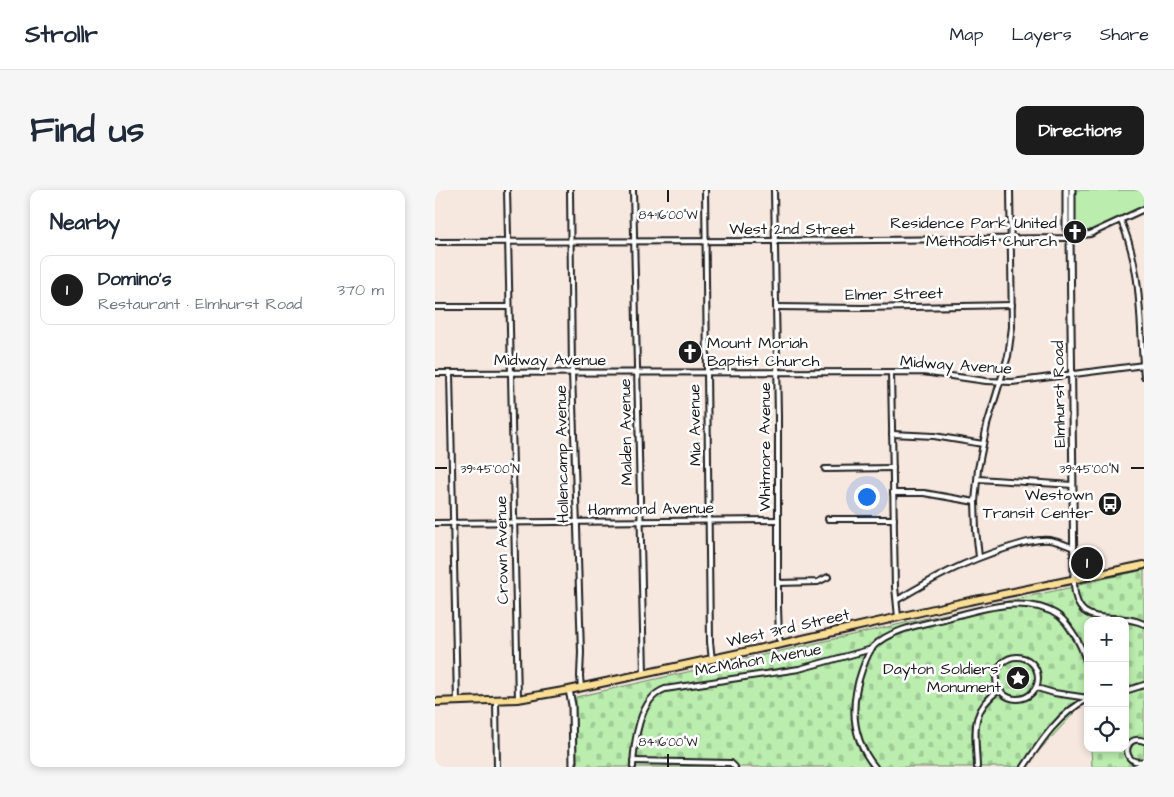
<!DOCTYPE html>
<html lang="en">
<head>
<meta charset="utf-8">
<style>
	:root { --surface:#fff; --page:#f6f6f7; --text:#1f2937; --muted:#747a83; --line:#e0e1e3; --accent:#1c1c1c }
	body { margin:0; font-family:"Architects Daughter",sans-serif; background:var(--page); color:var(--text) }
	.controls { position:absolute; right:15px; bottom:15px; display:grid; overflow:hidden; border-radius:10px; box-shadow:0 2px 8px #0003 }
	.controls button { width:45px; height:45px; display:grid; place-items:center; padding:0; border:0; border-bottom:1px solid var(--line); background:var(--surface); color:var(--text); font:25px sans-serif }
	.you { position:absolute; left:431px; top:306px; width:18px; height:18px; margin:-12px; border:4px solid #fff; border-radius:50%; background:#1a73e8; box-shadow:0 0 0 8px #1a73e833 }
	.badge { display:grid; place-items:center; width:32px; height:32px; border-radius:50%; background:var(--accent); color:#fff; font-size:16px; font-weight:700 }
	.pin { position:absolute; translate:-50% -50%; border:2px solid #fff; box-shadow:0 1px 5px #0006 }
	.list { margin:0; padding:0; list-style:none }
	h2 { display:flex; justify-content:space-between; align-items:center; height:65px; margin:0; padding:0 20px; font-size:21px }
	h2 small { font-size:16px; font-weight:400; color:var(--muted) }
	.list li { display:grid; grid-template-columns:32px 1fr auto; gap:15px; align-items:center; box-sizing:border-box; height:70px; margin:0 10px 10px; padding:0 10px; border:1px solid var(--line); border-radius:10px }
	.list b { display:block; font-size:19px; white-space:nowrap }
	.list p { margin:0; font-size:16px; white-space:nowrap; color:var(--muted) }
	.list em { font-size:16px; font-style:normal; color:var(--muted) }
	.icon { flex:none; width:28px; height:28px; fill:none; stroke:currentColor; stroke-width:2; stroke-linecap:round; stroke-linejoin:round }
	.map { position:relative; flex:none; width:709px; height:577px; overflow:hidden; border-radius:10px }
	header { display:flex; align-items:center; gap:30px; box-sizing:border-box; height:70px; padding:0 25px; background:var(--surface); border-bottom:1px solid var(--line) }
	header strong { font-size:24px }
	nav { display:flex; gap:28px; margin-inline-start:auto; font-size:18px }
	.intro { display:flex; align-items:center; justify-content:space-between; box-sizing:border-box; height:120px; padding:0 30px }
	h1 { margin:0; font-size:35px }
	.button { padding:12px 22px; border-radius:10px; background:var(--accent); color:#fff; font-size:18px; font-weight:700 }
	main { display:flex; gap:30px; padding:0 30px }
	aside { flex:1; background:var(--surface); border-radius:10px; box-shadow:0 2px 8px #0003 }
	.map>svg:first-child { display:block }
	.cemetery { fill:url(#cemetery-stones); stroke:#6b8465 }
	.park { fill:#baedae; stroke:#6b8465 }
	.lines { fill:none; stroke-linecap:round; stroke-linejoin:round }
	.minor-casing { stroke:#1c1c1c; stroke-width:8 }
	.tertiary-casing { stroke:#1c1c1c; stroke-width:9 }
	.primary-casing { stroke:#1c1c1c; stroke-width:10 }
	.minor { stroke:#fff; stroke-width:4 }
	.tertiary { stroke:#fff; stroke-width:5 }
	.primary { stroke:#fbde96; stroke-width:6 }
	.ticks { fill:none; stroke:#1c1c1c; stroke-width:2 }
	.labels { text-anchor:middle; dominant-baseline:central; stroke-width:5; stroke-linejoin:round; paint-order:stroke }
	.poi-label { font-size:16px; fill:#1c1c1c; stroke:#fff; text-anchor:end }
	.street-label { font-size:16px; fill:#1c1c1c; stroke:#fff }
	.ticks-label { font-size:12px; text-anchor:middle; fill:#1c1c1c; stroke:#fff; stroke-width:5; stroke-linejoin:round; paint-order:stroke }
</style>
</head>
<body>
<header>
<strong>Strollr</strong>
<nav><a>Map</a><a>Layers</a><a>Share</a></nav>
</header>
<div class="intro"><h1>Find us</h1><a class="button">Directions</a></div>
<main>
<aside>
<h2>Nearby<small></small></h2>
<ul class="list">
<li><span class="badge">1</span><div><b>Domino’s</b><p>Restaurant · Elmhurst Road</p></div><em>370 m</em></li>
</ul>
</aside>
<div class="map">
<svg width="709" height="577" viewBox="0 0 709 577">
	<defs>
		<pattern id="cemetery-stones" width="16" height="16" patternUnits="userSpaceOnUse" patternTransform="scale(1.25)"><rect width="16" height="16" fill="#baedae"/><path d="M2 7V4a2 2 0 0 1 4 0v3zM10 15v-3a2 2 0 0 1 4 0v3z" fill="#9fcb95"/></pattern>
	</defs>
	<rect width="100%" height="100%" fill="#f6e7df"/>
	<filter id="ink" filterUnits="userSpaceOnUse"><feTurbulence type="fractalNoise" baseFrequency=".02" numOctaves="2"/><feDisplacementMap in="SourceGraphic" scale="10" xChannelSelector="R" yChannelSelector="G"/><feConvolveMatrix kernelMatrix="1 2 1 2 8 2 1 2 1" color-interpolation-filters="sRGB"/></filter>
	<g filter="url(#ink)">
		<polygon class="cemetery" points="709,380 709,577 657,577 656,558 690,558 690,431 653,431 653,526 651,510 589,577 142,577 141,507 488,429 633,398 644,396 644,394"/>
		<polygon class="park" points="637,0 709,0 709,19 664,41 635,48"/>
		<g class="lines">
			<g class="minor-casing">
				<g id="minor">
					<polyline points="72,0 83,509"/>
					<polyline points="135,0 137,182 146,462 145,486 146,498"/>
					<polyline points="198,0 209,484"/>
					<polyline points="270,0 275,452 277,470"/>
					<polyline points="339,0 343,226 343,417 344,448 346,454"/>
					<path d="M686 31C708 81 704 133 709 186"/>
					<polyline points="0,52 340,51 630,48 655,44 709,19"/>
					<polyline points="0,117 73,117"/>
					<polyline points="341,117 427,118 577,115"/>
					<polyline points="0,183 488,182 551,191 577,192 709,175"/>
					<polyline points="456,183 460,397 463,427"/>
					<polyline points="15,184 22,512"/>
					<polyline points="457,244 499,246 548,254"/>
					<polyline points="390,279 458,278"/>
					<polyline points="543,289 638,295"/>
					<polyline points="458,303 489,303 540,312"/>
					<polyline points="393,329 459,329"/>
					<polyline points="0,333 343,330"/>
					<polyline points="544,367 541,340 540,312 543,279 552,235 573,166 577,137 575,0"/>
					<path d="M639 390C639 444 678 419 709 434"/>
					<polyline points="343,393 383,392 393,387"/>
					<path d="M462 410C499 388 530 371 572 358 585 354 600 349 614 350 623 351 631 355 639 358"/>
					<circle cx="582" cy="488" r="21"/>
					<polyline points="602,498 619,503 653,508"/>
					<polyline points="690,501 709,495"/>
					<polyline points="61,511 62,577"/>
					<path d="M709 551C687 543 686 577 709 571"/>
					<polyline points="198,571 296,573 300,577"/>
					<path d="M198 577C199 553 204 508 230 499L364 479 437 459"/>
					<path d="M440 577C416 548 415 514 427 480 430 472 433 462 439 456 454 440 488 434 509 429 544 420 591 403 624 426 629 430 633 435 636 440 645 452 650 465 653 479"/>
					<path d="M542 577C541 543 533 523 564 500"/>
					<path d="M589 577C605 552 625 522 653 509"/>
				</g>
			</g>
			<g class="tertiary-casing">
				<g id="tertiary">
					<polyline points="631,0 631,39 635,47"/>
					<polyline points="637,0 637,38 635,48 639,390"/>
					<polyline points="134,500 137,515 138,577"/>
				</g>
			</g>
			<g class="primary-casing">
				<polyline id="primary" points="0,512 83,509 134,500 346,454 525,413 709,375"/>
			</g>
			<use href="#minor" class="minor"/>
			<use href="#tertiary" class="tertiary"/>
			<use href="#primary" class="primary"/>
		</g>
	</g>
	<path class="ticks" d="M233 0V12M0 278H12M696 278H709M233 564V577"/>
	<defs>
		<g id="church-disc" transform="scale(1.25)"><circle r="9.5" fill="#1c1c1c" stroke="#fff"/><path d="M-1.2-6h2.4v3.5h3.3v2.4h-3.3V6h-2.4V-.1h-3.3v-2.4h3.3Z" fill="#fff"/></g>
		<g id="bus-disc" transform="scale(1.25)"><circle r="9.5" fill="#1c1c1c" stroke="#fff"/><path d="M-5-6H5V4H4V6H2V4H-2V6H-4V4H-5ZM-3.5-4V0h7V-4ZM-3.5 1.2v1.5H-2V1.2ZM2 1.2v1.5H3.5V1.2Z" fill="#fff"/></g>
		<g id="sight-disc" transform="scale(1.25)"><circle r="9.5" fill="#1c1c1c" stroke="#fff"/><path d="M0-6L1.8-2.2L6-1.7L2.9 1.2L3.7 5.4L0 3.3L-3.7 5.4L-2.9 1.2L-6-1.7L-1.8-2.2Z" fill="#fff"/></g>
	</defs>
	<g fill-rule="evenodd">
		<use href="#church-disc" x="640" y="42"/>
		<use href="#church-disc" x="255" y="162"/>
		<use href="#bus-disc" x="675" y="314"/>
		<use href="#sight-disc" x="583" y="488"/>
	</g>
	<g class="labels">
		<g class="poi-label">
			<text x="622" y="33">Residence Park United<tspan x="622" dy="18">Methodist Church</tspan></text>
			<text x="272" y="153" text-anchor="start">Mount Moriah<tspan x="272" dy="18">Baptist Church</tspan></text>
			<text x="658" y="305">Westown<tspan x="658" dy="18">Transit Center</tspan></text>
			<text x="566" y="479">Dayton Soldiers’<tspan x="566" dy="18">Monument</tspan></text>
		</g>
		<g class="street-label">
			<text x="357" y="39">West 2nd Street</text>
			<text transform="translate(459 104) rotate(-1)">Elmer Street</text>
			<text x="115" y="170">Midway Avenue</text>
			<text transform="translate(521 175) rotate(4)">Midway Avenue</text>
			<text transform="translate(624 204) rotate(-91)">Elmhurst Road</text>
			<text transform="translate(260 235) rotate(-91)">Mia Avenue</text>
			<text transform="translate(191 242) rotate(-91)">Malden Avenue</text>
			<text transform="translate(330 257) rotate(-90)">Whitmore Avenue</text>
			<text transform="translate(127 264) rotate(-91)">Hollencamp Avenue</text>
			<text transform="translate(216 319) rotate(-1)">Hammond Avenue</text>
			<text transform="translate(67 360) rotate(-91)">Crown Avenue</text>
			<text transform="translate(353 438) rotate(-13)">West 3rd Street</text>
			<text transform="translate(323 470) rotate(-10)">McMahon Avenue</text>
		</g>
	</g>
	<g class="ticks-label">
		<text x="233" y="29">84°16'00"W</text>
		<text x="55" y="283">39°45'00"N</text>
		<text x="654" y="283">39°45'00"N</text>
		<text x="233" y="556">84°16'00"W</text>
	</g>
</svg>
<div class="controls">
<button>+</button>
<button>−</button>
<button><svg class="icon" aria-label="locate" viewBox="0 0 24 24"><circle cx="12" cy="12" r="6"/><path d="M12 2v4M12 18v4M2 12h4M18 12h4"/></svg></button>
</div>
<div class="you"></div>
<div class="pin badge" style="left:652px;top:373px">1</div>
</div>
</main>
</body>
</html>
